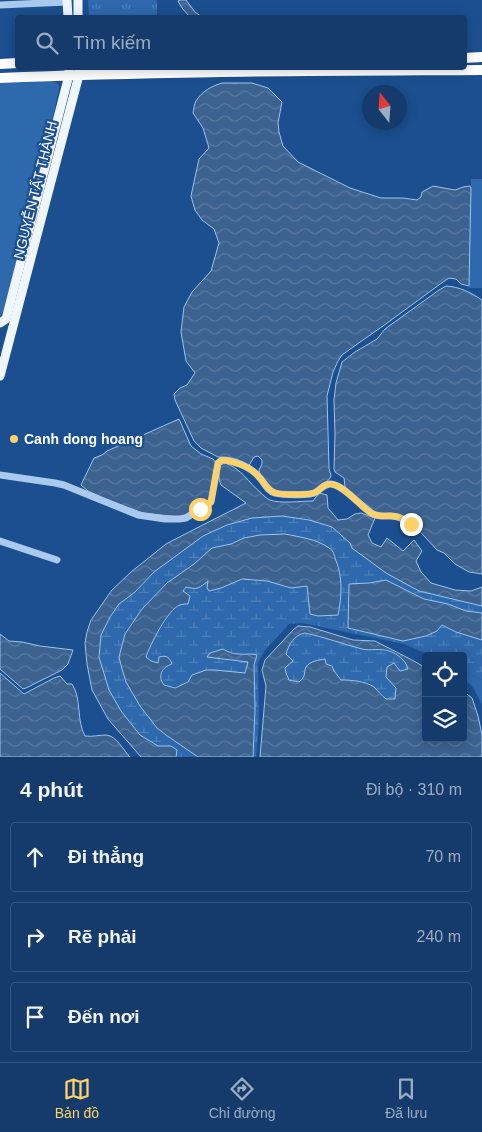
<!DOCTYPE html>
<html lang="vi">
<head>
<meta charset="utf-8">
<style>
	:root { --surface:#143b6b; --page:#214673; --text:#f1f3f6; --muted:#9dadc1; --line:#33557e; --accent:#ffd166 }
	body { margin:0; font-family:Helvetica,sans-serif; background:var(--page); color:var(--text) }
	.controls { position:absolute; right:15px; bottom:15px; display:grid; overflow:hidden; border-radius:5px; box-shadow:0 2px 12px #0003 }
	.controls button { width:45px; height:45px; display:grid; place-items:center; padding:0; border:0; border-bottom:1px solid var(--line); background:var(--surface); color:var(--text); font:25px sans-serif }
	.compass { position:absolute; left:362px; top:85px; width:45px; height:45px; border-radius:50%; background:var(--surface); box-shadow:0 2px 12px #0003; rotate:343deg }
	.stop { position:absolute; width:15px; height:15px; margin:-11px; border:4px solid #ffd166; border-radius:50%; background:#fff }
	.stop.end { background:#ffd166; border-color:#fff; box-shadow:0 1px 5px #0008 }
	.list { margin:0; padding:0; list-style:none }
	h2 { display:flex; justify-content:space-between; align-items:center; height:65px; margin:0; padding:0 20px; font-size:21px }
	h2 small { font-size:16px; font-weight:400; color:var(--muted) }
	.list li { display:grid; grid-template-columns:32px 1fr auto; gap:15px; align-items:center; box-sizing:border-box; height:70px; margin:0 10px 10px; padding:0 10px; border:1px solid var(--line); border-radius:5px }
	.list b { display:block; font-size:19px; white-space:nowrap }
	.list em { font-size:16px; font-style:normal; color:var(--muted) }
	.icon { flex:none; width:28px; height:28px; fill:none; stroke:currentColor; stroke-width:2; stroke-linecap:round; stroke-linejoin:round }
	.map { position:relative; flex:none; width:482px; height:757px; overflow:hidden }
	.search { position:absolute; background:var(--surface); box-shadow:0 2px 12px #0003; left:15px; right:15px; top:15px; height:55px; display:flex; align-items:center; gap:12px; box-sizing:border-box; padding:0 18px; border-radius:5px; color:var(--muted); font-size:19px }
	.sheet { height:305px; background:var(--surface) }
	nav { display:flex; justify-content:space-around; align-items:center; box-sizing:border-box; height:70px; border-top:1px solid var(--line); background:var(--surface); font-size:14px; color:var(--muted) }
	nav a { display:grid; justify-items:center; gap:2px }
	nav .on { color:var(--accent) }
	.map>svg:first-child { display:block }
	.grass { fill:url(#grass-tufts) }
	.wetland { fill:url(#wetland-marsh) }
	.park { fill:#2e69ad }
	.water { fill:url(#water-waves); stroke:#9cc4f0; fill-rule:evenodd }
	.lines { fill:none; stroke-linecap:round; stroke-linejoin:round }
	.minor { stroke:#a9c9ee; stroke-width:7 }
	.major { stroke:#f0f6ff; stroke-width:9 }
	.highway { stroke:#fff; stroke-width:10 }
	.route { stroke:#ffd166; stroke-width:6 }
	.poi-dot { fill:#ffd166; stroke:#1b4f8f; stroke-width:2 }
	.labels { text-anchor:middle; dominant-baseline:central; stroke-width:4.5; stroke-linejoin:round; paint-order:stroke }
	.street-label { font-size:14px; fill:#fff; stroke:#1b4f8f }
	.poi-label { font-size:14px; font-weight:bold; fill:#fff; stroke:#1b4f8f; text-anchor:start }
</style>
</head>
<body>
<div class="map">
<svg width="482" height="757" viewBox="0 0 482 757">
	<defs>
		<pattern id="grass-tufts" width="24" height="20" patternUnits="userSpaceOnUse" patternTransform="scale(1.25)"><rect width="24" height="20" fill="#2e69ad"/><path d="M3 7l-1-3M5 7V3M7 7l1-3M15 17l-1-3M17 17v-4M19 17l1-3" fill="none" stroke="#4d80b9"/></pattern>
		<pattern id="wetland-marsh" width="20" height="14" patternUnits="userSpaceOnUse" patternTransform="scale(1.25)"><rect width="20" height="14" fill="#2e69ad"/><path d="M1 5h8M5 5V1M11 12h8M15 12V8" fill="none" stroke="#4d80b9"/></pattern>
		<pattern id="water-waves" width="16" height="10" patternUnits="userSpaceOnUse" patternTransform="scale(1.25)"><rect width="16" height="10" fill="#3c6290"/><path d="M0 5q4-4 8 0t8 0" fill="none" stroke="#597aa1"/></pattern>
	</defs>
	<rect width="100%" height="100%" fill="#1b4f8f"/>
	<g class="grass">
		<polygon points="88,0 157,0 157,17 89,17"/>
		<path d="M463 671 482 680V704C477 695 473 683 463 680Z"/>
	</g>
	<g class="wetland">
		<path d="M282 516 309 520 332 527 350 543 352 548 419 591 482 606V613L466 611 448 604 424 599 386 580 369 583 441 625 456 632 482 640V680L463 671V656H432L404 644 302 623 289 624 265 650 258 663 259 718 256 757H253L255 709 254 654C242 655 234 654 223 649L208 657 249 662 245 673 215 670 193 675C184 687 177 688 164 685 158 677 161 673 166 666L151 662 146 657 151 643 170 614 180 605 183 591 186 587C198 590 200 587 209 580L221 588 242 579 267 581 291 588 307 586 308 594 340 606 244 538 231 544 212 548 142 609 125 633 119 657 122 669 126 682 140 706 157 728 198 757H176L177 750 158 746 140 735 121 711 109 690 99 657 101 635 110 617 119 604 135 592 154 572 203 536 227 525 252 518Z"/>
		<path d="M305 633 364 649 388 651 401 658 406 663 408 669 386 677 396 688 395 700 386 699C382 696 378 691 374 688 365 681 352 680 341 680L334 671 332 666 306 668 304 677 299 682 289 680 286 673 285 667 293 661 286 654C289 644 294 635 305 633Z"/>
	</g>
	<g class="park">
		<path d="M47 80 56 82 59 85V89C48 142 33 194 20 247 15 264 10 304 0 317V83Z"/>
		<polygon points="471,179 482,179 482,288 469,288"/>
	</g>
	<g class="water">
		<polygon points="180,0 186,0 195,12 202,17 190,17 182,8 178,1"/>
		<path d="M222 83H252L268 88 282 102 278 123 279 132 283 146 298 162 350 188 381 198H403L417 200 421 197 422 192 433 186 455 190 463 187 470 186 471 188 469 286 461 284 456 279 449 278 443 282 383 326 353 347 342 355 338 361 333 372 327 396 329 468C329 470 331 474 331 476 330 481 315 491 310 492 306 493 278 492 275 491 267 488 260 477 259 470L262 464V460L258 456 254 457 248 467 226 458 218 457 201 448 194 441 175 400 174 394 180 388 187 385 195 373 186 361 181 332 184 307 192 292 211 271 219 243 214 229 202 220 195 210 191 196 199 159 209 148 203 128 193 113C194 109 194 104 196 101 202 91 212 86 222 83Z"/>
		<path d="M446 286C460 287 470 292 482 300V574L469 572 455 564 444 553 437 550 414 525 376 513 345 487 344 478 335 472 334 469 335 434 334 400 336 383 342 362 355 352 377 339 385 329 439 290Z"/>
		<polygon points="179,419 191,446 201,454 213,459 216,463 209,500 187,514 180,517 143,513 105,499 88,491 81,485 94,458 102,455 107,451"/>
		<path d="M225 463C242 469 248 482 261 493 263 495 267 499 270 500 280 504 301 501 313 501L319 493 327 495 328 508 338 520 347 519 355 514 361 513 375 518 368 535 372 543 381 547 387 538 403 551 414 540 422 551 416 561 421 572 431 583 455 590 471 591 482 587V606L419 591 386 573 352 548 350 543 332 527 309 520 282 516 252 518 227 525 203 536 154 572 135 592 119 604 110 617 101 635 99 657 109 690 121 711 140 735 158 746H171L177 750 176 757H141L108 719 92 690 87 664 85 643 87 632 91 620 112 590 131 572 166 544 191 531 246 503 221 485C218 478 219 472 220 465Z"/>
		<path d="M285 534C299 537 317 539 329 548 333 550 334 554 335 558 343 576 342 596 338 615L318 616 310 614 307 586 291 588 267 581 242 579 221 588 209 591 207 588 208 581C199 588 198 590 186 587L183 591 190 596 188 604C186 604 183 604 180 605 168 609 150 645 146 657L151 661 158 663 159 657C167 655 169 657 172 664 162 667 157 676 164 685L175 688 188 682 192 675 206 670H215L245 673 248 662 207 657 210 653 223 649C228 652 233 654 239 654 245 655 251 653 257 655L254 665 255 709 253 757H198L166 735 157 728 140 706 126 682 122 669 119 657 125 634 142 609 167 583 194 564 212 548 231 544 244 538 260 535Z"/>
		<polygon points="386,580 424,599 448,604 466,611 482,613 482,640 456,632 442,625 437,631 426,636 403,641 348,628 349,584 369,583"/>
		<path d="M298 626 310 627 353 640 375 641 412 660 426 668V738H463V691L472 698 478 716 482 735V757H260L266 686 262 670 265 660 294 629ZM305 633C324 637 343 644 362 649 370 651 380 648 389 651 397 654 406 660 408 669L400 671 394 663 387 667 386 677 396 688 395 699H386C382 696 378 691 374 687 365 681 352 680 341 680L334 671 332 666 326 664 325 659C319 660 310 661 306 667 303 674 307 675 299 682L289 680 286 673 285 668 293 661 286 654C289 644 294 635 305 633Z"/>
		<polygon points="0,634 9,641 22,642 40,646 73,650 68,664 62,670 26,688 23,689 0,669"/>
		<path d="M0 673 24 694 54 678 60 676 67 684H72C82 699 76 720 85 736 92 737 99 735 106 735 117 736 123 750 130 757H0Z"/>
	</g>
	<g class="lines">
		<g class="minor">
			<polyline points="0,5 67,2"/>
			<path d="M0 475 55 483 64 485 138 515 165 519H179L186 518 211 502 218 463 222 460C234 460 251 467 259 477 264 482 267 491 275 493 282 495 311 496 316 492 321 489 323 485 329 484 343 483 361 508 373 514 379 517 385 516 391 516 401 516 408 521 414 528"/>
			<polyline points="0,541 57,560"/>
		</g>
		<g class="major">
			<polyline points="67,0 68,18"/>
			<polyline points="78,0 78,18"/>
			<polyline points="0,323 6,319 69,75 69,68"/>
			<polyline points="0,376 79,75 79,68"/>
		</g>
		<g class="highway">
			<polyline points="464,58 482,57"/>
			<polyline points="0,64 18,63"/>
			<path d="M0 78C161 71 321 71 482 70"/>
		</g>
	</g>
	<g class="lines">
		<path class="route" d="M200 509 211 502 218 463 222 460H225C237 463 251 467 259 477 264 482 268 491 275 493 281 495 308 495 314 493 320 491 323 484 330 484 343 484 360 506 371 513 378 518 386 515 394 516 400 517 406 520 411 524"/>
	</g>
	<circle class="poi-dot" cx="14" cy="439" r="5"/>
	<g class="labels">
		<g class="street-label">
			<text transform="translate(35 190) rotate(-76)">NGUYỄN TẤT THÀNH</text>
		</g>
		<g class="poi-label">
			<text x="24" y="439">Canh dong hoang</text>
		</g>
	</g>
</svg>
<div class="controls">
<button><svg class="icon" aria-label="locate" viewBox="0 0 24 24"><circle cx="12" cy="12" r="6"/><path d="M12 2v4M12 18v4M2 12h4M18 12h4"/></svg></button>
<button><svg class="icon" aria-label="layers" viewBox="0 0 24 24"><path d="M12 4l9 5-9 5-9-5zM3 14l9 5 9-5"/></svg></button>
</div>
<svg class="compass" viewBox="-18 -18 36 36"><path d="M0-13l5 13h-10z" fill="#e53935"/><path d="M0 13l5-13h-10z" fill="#9dadc1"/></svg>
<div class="stop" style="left:200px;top:509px"></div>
<div class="stop end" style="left:411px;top:524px"></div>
<div class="search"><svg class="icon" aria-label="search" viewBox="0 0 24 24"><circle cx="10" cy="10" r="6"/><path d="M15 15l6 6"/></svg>Tìm kiếm</div>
</div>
<section class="sheet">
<h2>4 phút<small>Đi bộ · 310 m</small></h2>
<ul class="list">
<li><svg class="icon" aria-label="ahead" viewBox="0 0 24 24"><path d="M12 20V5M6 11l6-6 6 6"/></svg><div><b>Đi thẳng</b></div><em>70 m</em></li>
<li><svg class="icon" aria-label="right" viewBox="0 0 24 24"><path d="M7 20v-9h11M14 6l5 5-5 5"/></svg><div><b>Rẽ phải</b></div><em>240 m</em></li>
<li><svg class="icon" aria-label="arrive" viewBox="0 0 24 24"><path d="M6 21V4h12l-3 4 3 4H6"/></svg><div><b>Đến nơi</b></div></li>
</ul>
</section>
<nav>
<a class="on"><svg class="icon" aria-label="map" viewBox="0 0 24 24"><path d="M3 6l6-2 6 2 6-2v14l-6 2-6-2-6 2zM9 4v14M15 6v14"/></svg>Bản đồ</a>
<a><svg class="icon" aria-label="directions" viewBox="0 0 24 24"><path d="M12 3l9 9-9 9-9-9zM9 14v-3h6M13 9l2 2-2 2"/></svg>Chỉ đường</a>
<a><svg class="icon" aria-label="saved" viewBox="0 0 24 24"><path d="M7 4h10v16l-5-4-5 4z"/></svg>Đã lưu</a>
</nav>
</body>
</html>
